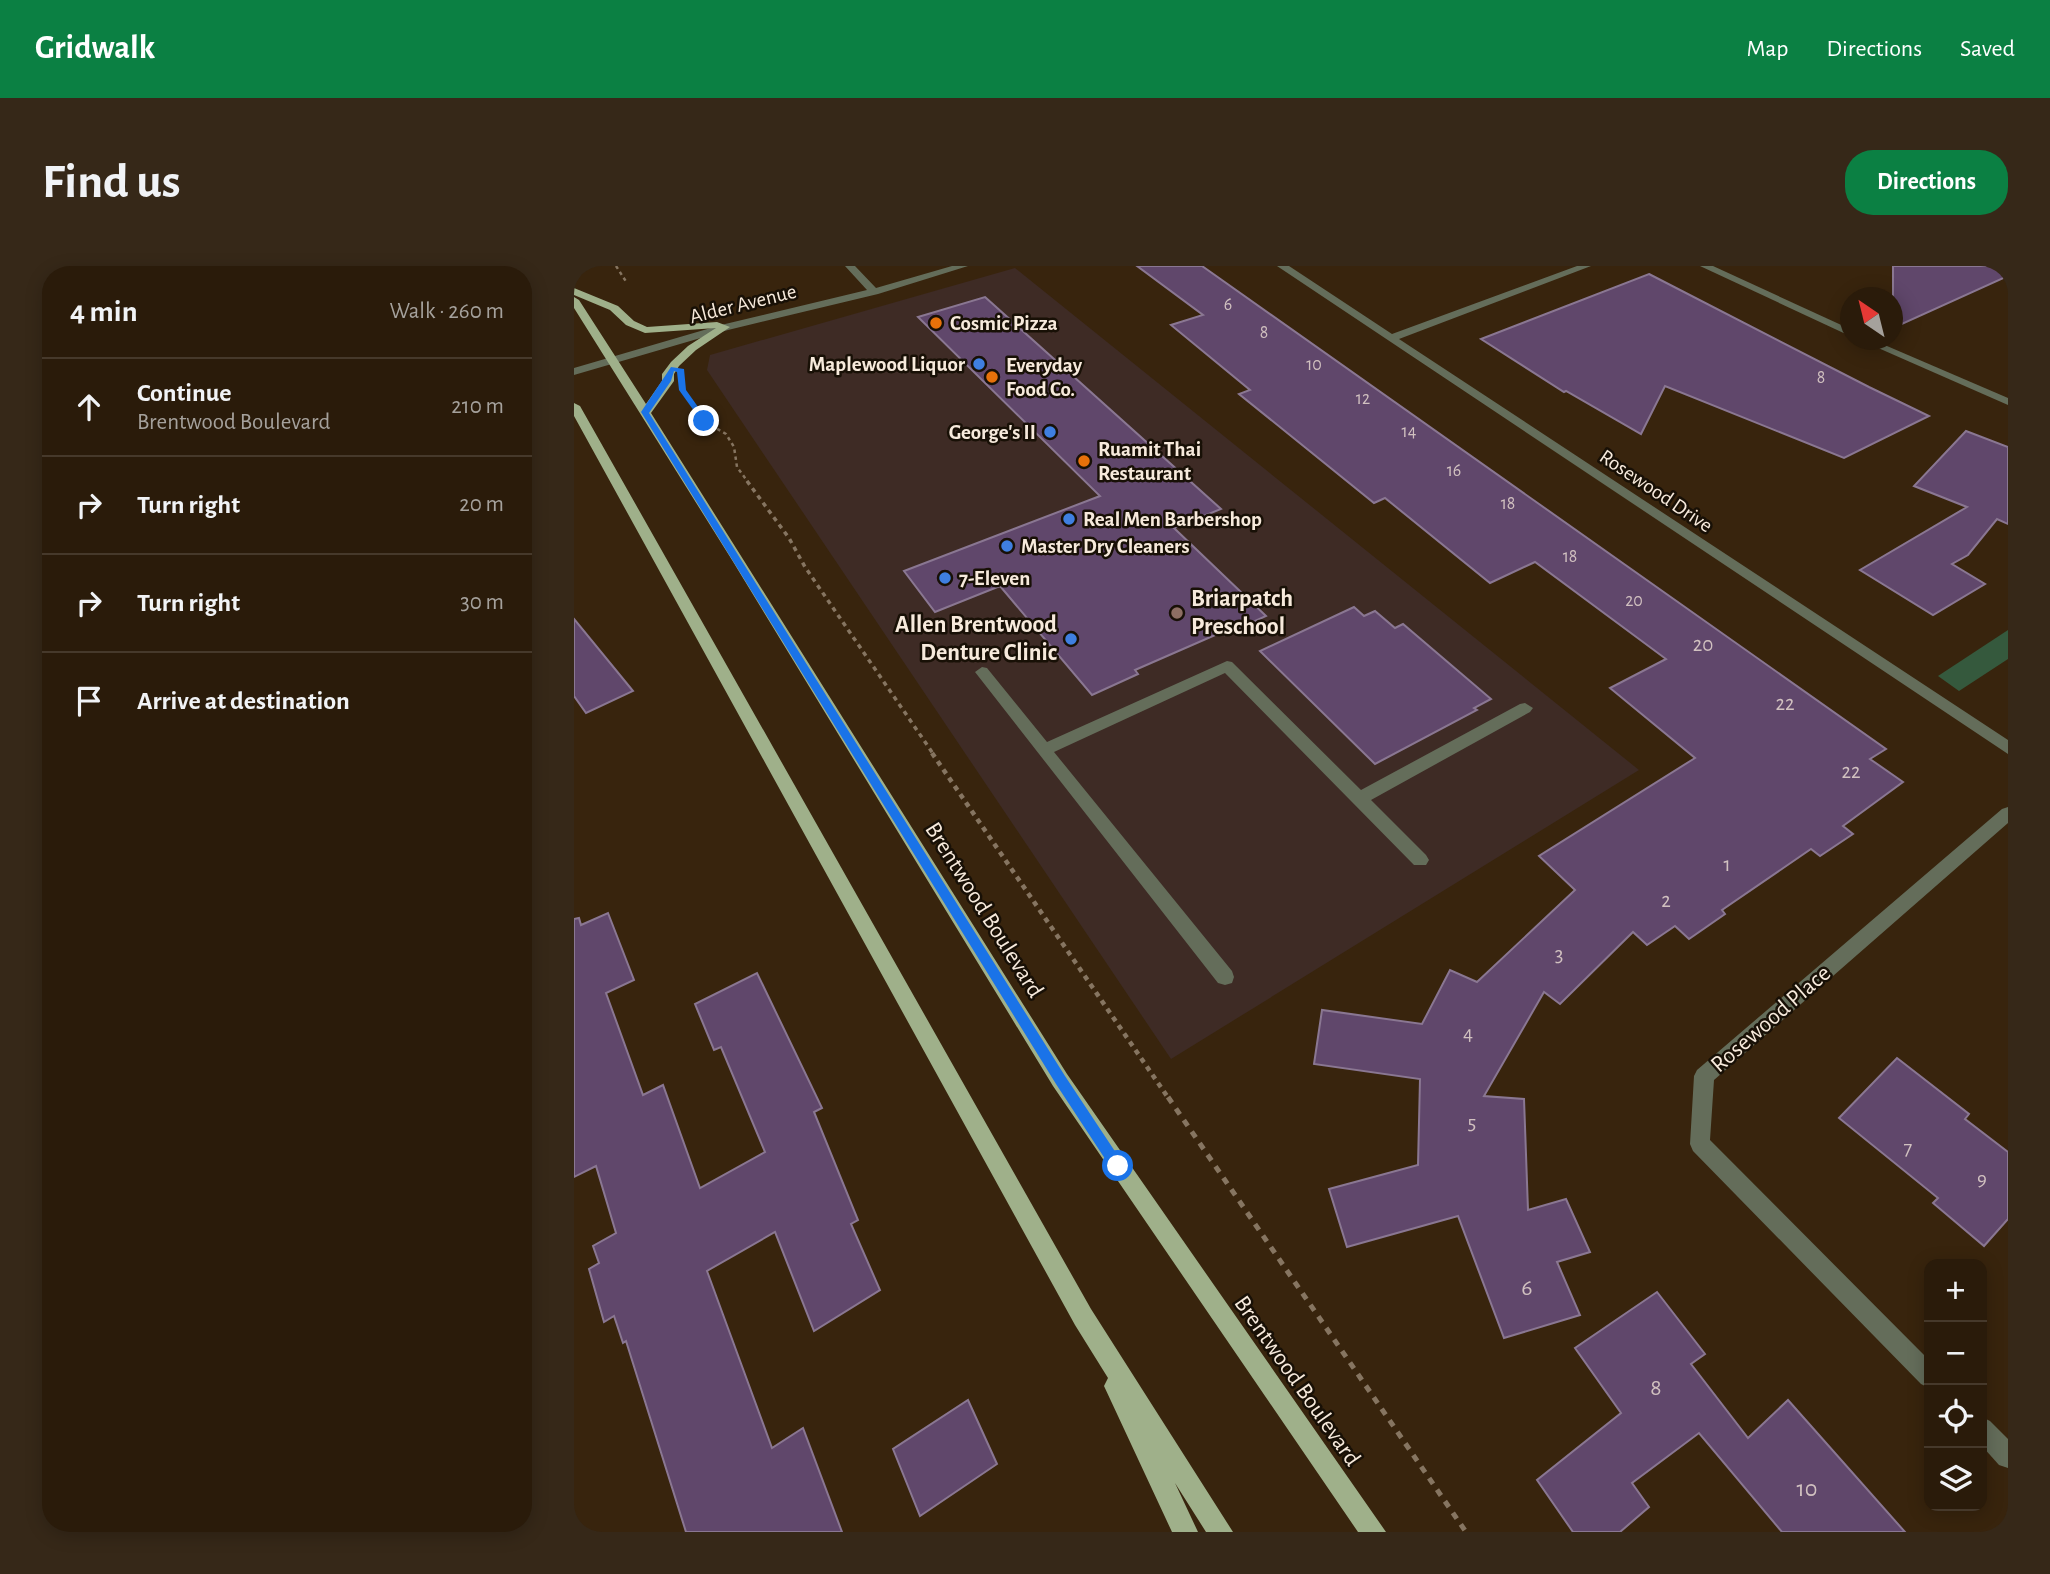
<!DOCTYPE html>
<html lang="en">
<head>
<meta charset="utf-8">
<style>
	:root { --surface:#2a1b0a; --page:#362818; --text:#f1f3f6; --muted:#a5a19c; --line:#46392b; --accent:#0b8043 }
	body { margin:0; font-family:"Alegreya Sans",sans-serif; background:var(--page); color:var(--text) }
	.controls { position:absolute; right:21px; bottom:21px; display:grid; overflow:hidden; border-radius:14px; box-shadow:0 4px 18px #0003 }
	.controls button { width:63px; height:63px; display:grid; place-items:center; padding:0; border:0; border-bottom:2px solid var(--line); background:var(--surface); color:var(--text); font:35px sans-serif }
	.compass { position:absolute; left:1266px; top:21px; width:63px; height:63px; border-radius:50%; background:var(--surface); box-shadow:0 4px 18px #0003; rotate:325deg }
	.stop { position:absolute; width:21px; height:21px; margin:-16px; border:5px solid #1a73e8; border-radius:50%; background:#fff }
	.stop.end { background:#1a73e8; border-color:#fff; box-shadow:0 2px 7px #0008 }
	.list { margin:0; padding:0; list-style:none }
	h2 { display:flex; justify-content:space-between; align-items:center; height:91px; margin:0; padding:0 28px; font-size:30px }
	h2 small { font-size:23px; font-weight:400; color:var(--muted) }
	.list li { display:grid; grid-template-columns:46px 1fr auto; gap:21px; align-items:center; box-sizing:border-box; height:98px; padding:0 28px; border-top:2px solid var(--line) }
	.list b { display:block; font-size:26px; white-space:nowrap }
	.list p { margin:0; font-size:23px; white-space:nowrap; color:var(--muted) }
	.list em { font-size:23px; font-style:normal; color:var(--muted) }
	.icon { flex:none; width:38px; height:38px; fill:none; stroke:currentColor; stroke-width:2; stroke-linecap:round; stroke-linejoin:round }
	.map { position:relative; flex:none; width:1434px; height:1266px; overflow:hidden; border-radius:28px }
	header { display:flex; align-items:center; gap:42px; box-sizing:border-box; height:98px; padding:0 35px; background:var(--accent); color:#fff }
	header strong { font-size:33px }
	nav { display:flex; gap:38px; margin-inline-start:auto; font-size:24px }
	.intro { display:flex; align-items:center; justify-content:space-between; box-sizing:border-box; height:168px; padding:0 42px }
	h1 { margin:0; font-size:49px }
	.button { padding:18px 32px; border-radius:28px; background:var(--accent); color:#fff; font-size:24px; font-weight:700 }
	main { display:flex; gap:42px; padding:0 42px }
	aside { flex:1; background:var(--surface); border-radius:28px; box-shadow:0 4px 18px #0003 }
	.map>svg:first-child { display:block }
	.commercial { fill:#3e2b25 }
	.green { fill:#35593d }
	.building { fill:#60476b; stroke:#8a7792; stroke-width:2 }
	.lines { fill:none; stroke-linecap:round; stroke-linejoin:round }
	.path-far3 { stroke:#867561; stroke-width:2.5; stroke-dasharray:3.5 3.5; stroke-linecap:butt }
	.path-far2 { stroke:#867561; stroke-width:3.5; stroke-dasharray:4.5 4.5; stroke-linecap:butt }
	.path-far1 { stroke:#867561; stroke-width:4.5; stroke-dasharray:5 5; stroke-linecap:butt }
	.path { stroke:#867561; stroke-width:5; stroke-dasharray:7 7; stroke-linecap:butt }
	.minor { fill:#646d5a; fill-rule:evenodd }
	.major { fill:#9fb08a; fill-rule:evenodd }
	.route { fill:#1a73e8 }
	.food-dot { fill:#e8710a; stroke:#181006; stroke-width:2.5 }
	.shop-dot { fill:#3f7fe0; stroke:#181006; stroke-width:2.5 }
	.education-dot { fill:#8d6e63; stroke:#181006; stroke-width:2.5 }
	.labels { text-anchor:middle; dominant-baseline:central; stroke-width:5; stroke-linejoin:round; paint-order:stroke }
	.far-number-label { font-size:18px; fill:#d1c1c0 }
	.far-street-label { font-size:21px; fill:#f7eadc; stroke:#181006 }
	.far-poi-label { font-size:21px; font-weight:bold; fill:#f7eadc; stroke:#181006; text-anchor:start }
	.number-label { font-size:21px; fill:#d1c1c0 }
	.poi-label { font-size:24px; font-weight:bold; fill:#f7eadc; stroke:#181006; text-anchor:start }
	.street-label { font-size:24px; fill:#f7eadc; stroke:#181006 }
	.near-number-label { font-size:24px; fill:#d1c1c0 }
</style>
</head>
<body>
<header>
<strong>Gridwalk</strong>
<nav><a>Map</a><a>Directions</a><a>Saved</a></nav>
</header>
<div class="intro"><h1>Find us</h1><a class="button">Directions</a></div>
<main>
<aside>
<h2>4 min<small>Walk · 260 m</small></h2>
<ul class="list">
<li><svg class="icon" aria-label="ahead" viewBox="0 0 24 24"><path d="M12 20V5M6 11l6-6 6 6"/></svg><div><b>Continue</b><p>Brentwood Boulevard</p></div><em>210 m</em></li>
<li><svg class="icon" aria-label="right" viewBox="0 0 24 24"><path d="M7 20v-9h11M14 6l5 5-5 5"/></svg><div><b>Turn right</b></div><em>20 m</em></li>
<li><svg class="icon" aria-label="right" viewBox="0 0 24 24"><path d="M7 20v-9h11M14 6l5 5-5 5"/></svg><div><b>Turn right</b></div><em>30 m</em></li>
<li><svg class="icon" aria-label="arrive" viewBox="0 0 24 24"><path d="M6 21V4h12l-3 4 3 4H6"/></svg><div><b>Arrive at destination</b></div></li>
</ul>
</aside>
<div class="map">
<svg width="1434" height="1266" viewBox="0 0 1434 1266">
	<rect width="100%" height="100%" fill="#38240d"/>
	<polygon class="commercial" points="441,2 1065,504 597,793 133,104 136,89"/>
	<polygon class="green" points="1434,364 1434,393 1385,425 1364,410"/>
	<g class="building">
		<polygon points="563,0 628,0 1312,483 1296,493 1329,516 1269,560 1279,568 1246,590 1237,583 1148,644 1151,648 1115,673 1101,660 1073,679 1059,666 986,738 970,726 910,830 950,833 954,944 992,933 1016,986 983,996 1006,1049 930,1072 884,950 773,981 755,923 844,899 846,813 740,798 748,744 848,758 876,704 903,716 1001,624 965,590 1121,492 1036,422 1092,393 961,296 916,317 811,232 800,237 665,128 676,124 597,59 629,49"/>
		<polygon points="1319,0 1434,0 1434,10 1319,62"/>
		<polygon points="1075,8 1295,121 1355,150 1270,192 1091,120 1067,168 992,125 990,126 907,73"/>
		<polygon points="411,31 647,243 600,262 692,350 651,369 648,366 561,404 564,408 518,429 426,320 361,346 330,305 526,230 344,51"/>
		<polygon points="1392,165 1434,181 1434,258 1423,253 1394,289 1378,298 1411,318 1359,349 1286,304 1393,241 1340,220"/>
		<polygon points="780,341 790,350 801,345 821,362 829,358 917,433 900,442 903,444 801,498 686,385"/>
		<polygon points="0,353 59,425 12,447 0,430"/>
		<polygon points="34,647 60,714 32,727 69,829 89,819 126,922 191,886 147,781 140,784 121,738 183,707 248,842 240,846 284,954 277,958 306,1024 240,1065 201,966 133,1005 198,1182 229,1162 268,1266 112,1266 52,1075 49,1077 40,1050 30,1056 15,1003 25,997 19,980 42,967 22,900 0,911 0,653 5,652 7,659"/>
		<polygon points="1323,792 1395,848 1391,853 1434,886 1434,953 1410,980 1359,937 1364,932 1265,852"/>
		<polygon points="1083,1026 1131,1088 1117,1098 1174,1172 1214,1134 1331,1266 1208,1266 1125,1167 1058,1217 1075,1241 1046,1266 999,1266 963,1214 1047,1147 1001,1082"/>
		<polygon points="394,1134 423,1198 346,1250 319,1183"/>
	</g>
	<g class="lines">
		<g class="path-far3">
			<polyline points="42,0 53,17"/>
			<polyline points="115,133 130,155 152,168 160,181 163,201 174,216"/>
		</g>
		<polyline class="path-far2" points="173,215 215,272 231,301 360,489"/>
		<polyline class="path-far1" points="358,487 595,833"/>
		<polyline class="path" points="594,831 892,1266"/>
		<g class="minor">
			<polygon points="271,0 281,0 302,22 378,0 394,0 304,28 154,64 0,109 0,102 147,59 293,24"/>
			<polygon points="703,0 715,0 818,68 1003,0 1017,0 825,73 1434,474 1434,488"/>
			<polygon points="1126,0 1139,0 1276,63 1276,70"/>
			<polygon points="1286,74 1299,74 1434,132 1434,139"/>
			<polygon points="653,395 658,396 787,524 946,438 951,437 959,442 956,446 797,534 852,589 855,594 852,599 840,599 651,407 480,486 658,705 660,711 658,717 651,719 644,717 401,406 408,401 413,402 473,476"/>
			<polygon points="1434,541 1434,557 1140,814 1136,874 1355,1094 1355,1122 1347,1118 1119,885 1116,878 1120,810 1123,804 1428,543"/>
			<polygon points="1408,1151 1416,1155 1434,1173 1434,1202 1425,1199 1408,1180"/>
		</g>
		<g class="major">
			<polygon points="0,22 44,40 60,55 73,61 143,56 156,61 122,84 105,100 100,108 100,115 77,147 493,808 812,1266 784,1266 479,820 158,294 0,42 0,31 5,34 72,138 88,115 88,108 97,96 114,80 142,62 71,67 52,59 36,44 0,29"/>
			<polygon points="0,137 6,140 517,1043 659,1266 632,1266 601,1217 624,1266 598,1266 530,1120 534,1112 501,1059 0,150"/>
		</g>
	</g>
	<polygon class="route" points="97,101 110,103 112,124 134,155 128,156 105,124 103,106 100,105 97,115 75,147 491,810 548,896 548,905 539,905 482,818 67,146"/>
	<g class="food-dot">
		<circle cx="362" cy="57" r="7"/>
		<circle cx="418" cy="111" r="7"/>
		<circle cx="510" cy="195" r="7"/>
	</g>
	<g class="shop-dot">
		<circle cx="405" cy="98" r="7"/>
		<circle cx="476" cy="166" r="7"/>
		<circle cx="495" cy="253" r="7"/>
		<circle cx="433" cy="280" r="7"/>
		<circle cx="371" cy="312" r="7"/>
		<circle cx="497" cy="373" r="7"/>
	</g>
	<circle class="education-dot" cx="603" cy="347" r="7"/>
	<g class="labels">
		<g class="far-number-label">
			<text x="654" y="39">6</text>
			<text x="690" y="67">8</text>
			<text x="740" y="99">10</text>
			<text x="1247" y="112">8</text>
			<text x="789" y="133">12</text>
			<text x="835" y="166">14</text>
			<text x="880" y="205">16</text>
			<text x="934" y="238">18</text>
			<text x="996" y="291">18</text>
			<text x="1060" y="335">20</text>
		</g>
		<g class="far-street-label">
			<text transform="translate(169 38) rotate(-14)">Alder Avenue</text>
			<text transform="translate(1082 225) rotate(34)">Rosewood Drive</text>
		</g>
		<g class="far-poi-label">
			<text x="376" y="57">Cosmic Pizza</text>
			<text x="391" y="98" text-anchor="end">Maplewood Liquor</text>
			<text x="432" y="99">Everyday<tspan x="432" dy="24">Food Co.</tspan></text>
			<text x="462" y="166" text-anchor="end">George's II</text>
			<text x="524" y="183">Ruamit Thai<tspan x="524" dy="24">Restaurant</tspan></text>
			<text x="509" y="253">Real Men Barbershop</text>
			<text x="447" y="280">Master Dry Cleaners</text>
			<text x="385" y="312">7-Eleven</text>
		</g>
		<g class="number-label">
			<text x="1129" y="378">20</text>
			<text x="1211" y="437">22</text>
			<text x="1277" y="505">22</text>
			<text x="1153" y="598">1</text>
			<text x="1092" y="634">2</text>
			<text x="985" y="688">3</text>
			<text x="894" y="767">4</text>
			<text x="898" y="856">5</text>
			<text x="1334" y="882">7</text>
			<text x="1408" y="912">9</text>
		</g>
		<g class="poi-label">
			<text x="617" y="333">Briarpatch<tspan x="617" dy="28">Preschool</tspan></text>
			<text x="483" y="359" text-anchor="end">Allen Brentwood<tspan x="483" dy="28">Denture Clinic</tspan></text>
		</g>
		<g class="street-label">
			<text transform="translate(410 644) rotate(58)">Brentwood Boulevard</text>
			<text transform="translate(1197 753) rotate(-41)">Rosewood Place</text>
			<text transform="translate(723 1115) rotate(55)">Brentwood Boulevard</text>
		</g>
		<g class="near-number-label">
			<text x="953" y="1022">6</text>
			<text x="1082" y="1122">8</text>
			<text x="1233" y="1223">10</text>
		</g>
	</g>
</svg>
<div class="controls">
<button>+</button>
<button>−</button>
<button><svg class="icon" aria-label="locate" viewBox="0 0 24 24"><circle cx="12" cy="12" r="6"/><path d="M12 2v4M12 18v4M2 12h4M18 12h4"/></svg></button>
<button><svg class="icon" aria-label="layers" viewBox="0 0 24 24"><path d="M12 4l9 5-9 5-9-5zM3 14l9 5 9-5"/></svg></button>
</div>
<svg class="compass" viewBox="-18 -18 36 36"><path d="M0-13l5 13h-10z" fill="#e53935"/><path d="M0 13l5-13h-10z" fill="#a5a19c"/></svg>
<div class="stop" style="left:544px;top:900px"></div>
<div class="stop end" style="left:130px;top:155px"></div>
</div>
</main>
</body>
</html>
